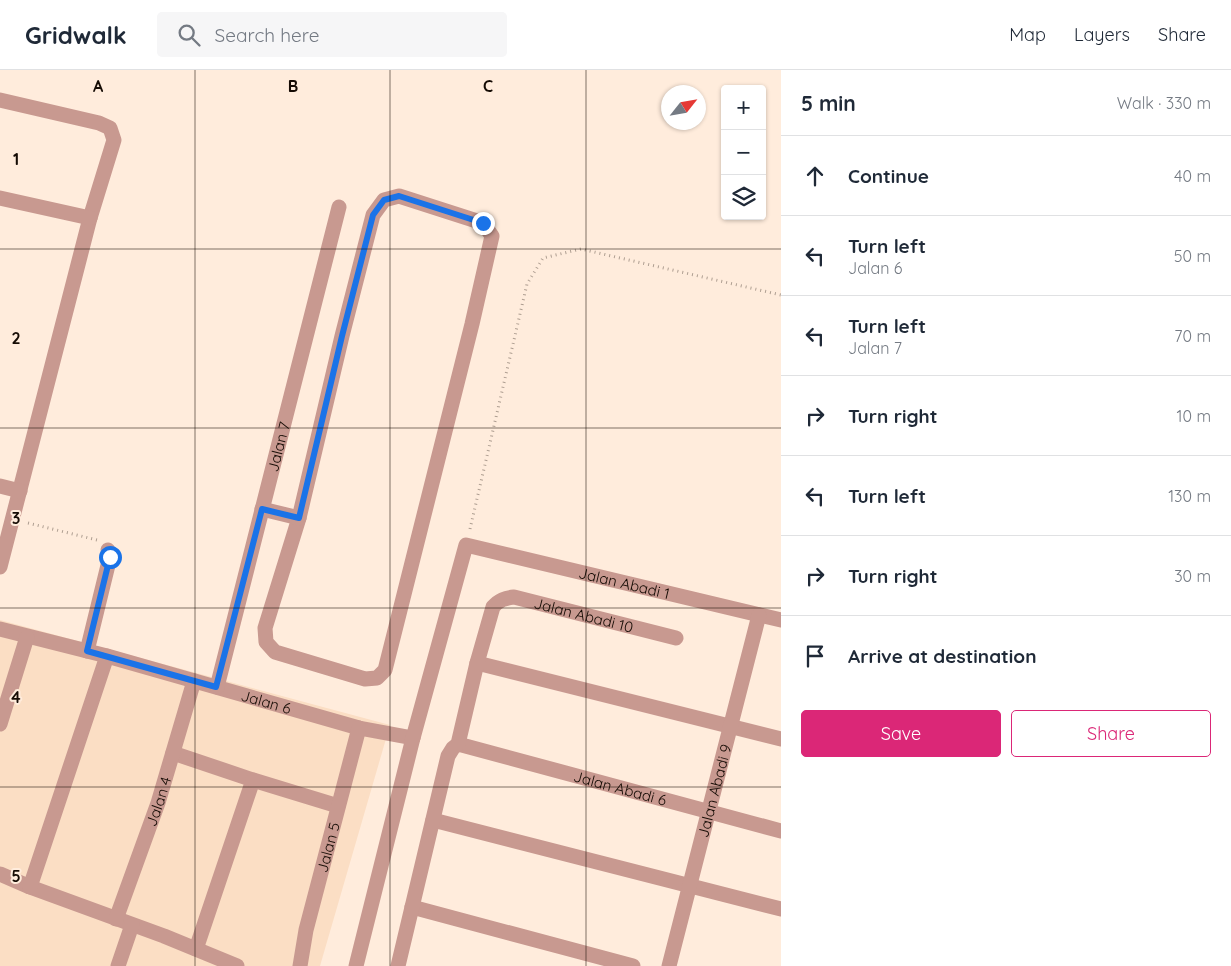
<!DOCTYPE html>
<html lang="en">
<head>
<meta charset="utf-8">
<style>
	:root { --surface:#fff; --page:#f6f6f7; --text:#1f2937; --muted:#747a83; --line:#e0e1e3; --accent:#db2777 }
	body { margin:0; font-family:Quicksand,sans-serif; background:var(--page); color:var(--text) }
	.controls { position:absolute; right:15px; top:15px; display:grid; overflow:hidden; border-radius:5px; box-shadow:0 1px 4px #0004 }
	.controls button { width:45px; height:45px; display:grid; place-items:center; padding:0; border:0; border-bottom:1px solid var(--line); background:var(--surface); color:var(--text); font:25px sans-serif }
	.compass { position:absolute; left:661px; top:15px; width:45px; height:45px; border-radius:50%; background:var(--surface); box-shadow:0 1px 4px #0004; rotate:59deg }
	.stop { position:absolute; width:15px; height:15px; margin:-11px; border:4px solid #1a73e8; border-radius:50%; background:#fff }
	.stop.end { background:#1a73e8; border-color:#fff; box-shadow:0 1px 5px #0008 }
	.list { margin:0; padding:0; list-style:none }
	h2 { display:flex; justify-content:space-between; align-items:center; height:65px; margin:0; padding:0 20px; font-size:21px }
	h2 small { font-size:16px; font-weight:400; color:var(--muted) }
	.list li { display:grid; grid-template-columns:32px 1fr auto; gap:15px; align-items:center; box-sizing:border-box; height:80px; padding:0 20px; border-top:1px solid var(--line) }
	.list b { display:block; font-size:19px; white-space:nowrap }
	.list p { margin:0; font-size:16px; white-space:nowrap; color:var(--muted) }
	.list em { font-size:16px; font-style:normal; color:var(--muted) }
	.actions { display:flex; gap:10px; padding:15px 20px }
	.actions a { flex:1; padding:11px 0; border:1px solid var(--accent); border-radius:5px; text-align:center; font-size:18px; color:var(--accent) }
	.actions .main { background:var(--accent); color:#fff }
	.icon { flex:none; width:28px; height:28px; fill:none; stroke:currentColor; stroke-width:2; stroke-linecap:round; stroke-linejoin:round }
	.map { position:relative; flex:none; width:781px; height:896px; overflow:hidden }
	header { display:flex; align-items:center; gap:30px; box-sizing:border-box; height:70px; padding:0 25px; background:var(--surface); border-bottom:1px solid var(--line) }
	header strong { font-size:24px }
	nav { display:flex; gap:28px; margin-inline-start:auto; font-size:18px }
	.search { width:350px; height:45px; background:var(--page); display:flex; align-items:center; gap:12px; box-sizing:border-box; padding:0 18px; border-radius:5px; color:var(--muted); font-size:19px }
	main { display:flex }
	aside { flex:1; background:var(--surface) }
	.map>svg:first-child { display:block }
	.built { fill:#fbdec4 }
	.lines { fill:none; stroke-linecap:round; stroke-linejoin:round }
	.path { stroke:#ae9e91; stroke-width:3; stroke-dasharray:1 4; stroke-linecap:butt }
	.minor { stroke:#c89990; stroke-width:15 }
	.route { stroke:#1a73e8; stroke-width:6 }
	.grid { fill:none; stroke:#150b04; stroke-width:1; stroke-opacity:0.55 }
	.labels { text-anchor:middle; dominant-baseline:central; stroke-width:4; stroke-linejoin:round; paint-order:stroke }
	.street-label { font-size:15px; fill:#150b04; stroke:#ffecdc }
	.grid-label { font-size:16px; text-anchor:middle; font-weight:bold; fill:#150b04; stroke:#ffecdc; stroke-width:4; stroke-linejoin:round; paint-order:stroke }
</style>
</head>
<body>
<header>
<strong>Gridwalk</strong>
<div class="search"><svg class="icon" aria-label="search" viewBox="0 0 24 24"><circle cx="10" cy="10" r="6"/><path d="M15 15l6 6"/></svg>Search here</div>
<nav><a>Map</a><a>Layers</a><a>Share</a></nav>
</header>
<main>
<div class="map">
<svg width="781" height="896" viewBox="0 0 781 896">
	<rect width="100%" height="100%" fill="#ffecdc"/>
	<polygon class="built" points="0,550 390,655 320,896 0,896"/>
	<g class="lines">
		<g class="path">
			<polyline points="28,453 97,470"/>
			<polyline points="470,459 527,214 543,188 581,179 781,225"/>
		</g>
		<g class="minor">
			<polyline points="0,30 99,53 110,58 114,70 90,148 0,497"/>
			<polygon points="399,126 483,153 492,166 472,254 385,600 377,608 365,609 275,582 266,572 265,558 299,448 342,266 373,145 384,130"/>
			<polyline points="0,128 90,148"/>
			<polyline points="0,416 20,421"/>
			<polyline points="262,439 299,448"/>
			<path id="s1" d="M0 559 107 586 359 658 413 668"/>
			<polyline points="87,581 110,487 108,480"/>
			<polyline points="477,593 781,669"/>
			<path id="s2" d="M217 617 339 137"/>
			<polyline points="0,654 27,567"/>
			<path id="s3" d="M458 674 781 761"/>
			<polyline points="173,683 253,710 196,879"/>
			<polyline points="253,710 338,736"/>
			<polyline points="433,750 781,839"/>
			<polyline points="0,804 30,817 164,866 237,896"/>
			<polyline points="30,817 107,586"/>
			<polyline points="412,837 633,896"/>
			<path id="s4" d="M116 849 158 733 194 611"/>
			<polyline points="118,896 132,855"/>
			<path id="s5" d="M300 896 306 860 359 658"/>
			<path id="s6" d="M356 896 413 668 466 475 781 550"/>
			<path id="s7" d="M398 896 448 686 453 678 458 674 477 593 493 537C499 530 505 528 514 527L676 568"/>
			<path id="s8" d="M669 896 759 545"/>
		</g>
	</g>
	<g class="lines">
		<polyline class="route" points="110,487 87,581 216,617 262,439 299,448 342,266 373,145 384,130 399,126 483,153"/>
	</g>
	<path class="grid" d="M195 0V896M390 0V896M586 0V896M0 179H781M0 358H781M0 538H781M0 717H781"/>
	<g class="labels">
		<g class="street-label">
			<text stroke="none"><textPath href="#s2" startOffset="248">Jalan 7</textPath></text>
			<text stroke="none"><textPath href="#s6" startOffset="598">Jalan Abadi 1</textPath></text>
			<text stroke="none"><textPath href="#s7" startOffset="469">Jalan Abadi 10</textPath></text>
			<text stroke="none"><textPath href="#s1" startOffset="276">Jalan 6</textPath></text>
			<text stroke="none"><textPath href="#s3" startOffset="168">Jalan Abadi 6</textPath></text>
			<text stroke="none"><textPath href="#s8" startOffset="181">Jalan Abadi 9</textPath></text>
			<text stroke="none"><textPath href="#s4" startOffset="125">Jalan 4</textPath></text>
			<text stroke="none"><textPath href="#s5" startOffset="122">Jalan 5</textPath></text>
		</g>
	</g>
	<g class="grid-label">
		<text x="98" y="22">A</text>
		<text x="293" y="22">B</text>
		<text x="488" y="22">C</text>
		<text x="16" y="95">1</text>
		<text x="16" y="274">2</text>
		<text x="16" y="454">3</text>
		<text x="16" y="633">4</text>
		<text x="16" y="812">5</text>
	</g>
</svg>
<div class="controls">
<button>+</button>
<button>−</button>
<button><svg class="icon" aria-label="layers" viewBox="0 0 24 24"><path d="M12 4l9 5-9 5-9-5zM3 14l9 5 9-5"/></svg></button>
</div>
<svg class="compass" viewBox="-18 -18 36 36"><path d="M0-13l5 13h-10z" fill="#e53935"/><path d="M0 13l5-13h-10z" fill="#747a83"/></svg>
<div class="stop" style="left:110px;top:487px"></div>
<div class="stop end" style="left:483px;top:153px"></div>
</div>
<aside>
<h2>5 min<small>Walk · 330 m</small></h2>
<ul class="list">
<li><svg class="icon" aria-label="ahead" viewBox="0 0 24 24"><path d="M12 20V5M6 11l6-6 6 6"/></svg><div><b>Continue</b></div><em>40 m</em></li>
<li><svg class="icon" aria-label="left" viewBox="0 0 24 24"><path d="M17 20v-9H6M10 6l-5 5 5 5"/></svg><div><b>Turn left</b><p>Jalan 6</p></div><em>50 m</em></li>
<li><svg class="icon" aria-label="left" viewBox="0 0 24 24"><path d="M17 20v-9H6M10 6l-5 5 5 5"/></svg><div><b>Turn left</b><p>Jalan 7</p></div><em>70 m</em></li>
<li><svg class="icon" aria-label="right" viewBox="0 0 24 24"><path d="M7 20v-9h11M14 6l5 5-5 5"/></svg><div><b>Turn right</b></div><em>10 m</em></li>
<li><svg class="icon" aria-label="left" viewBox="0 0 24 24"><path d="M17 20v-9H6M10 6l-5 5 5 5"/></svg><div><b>Turn left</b></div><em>130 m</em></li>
<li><svg class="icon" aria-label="right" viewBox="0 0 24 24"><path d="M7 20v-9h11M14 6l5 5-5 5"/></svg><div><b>Turn right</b></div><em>30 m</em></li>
<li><svg class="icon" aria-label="arrive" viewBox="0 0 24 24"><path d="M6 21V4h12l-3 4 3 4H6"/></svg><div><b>Arrive at destination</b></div></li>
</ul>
<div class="actions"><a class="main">Save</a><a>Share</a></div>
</aside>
</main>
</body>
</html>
